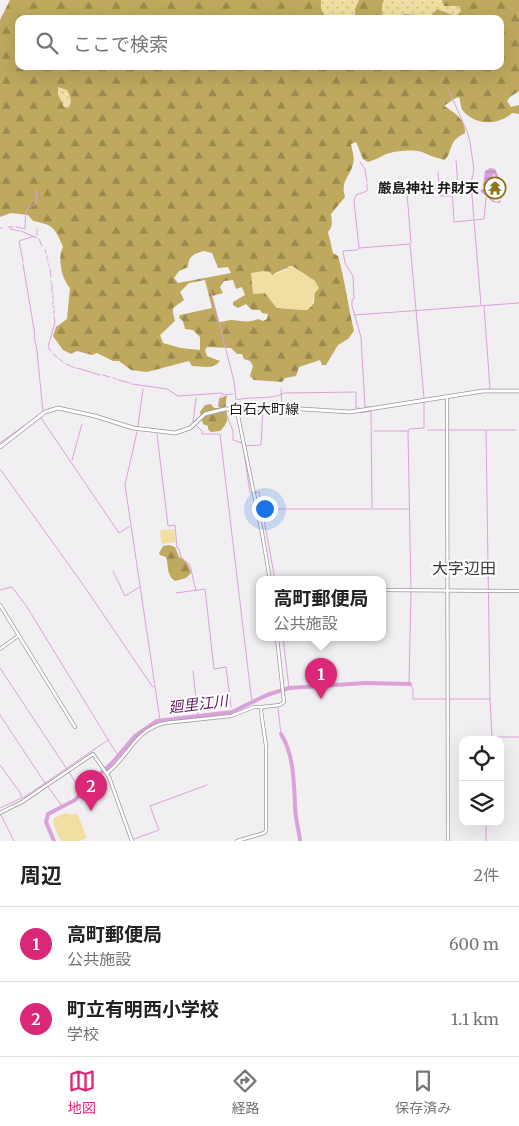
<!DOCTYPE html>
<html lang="ja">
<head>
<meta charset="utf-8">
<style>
	:root { --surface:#fff; --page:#f6f6f6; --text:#222; --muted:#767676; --line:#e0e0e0; --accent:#db2777 }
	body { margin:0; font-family:Merriweather,"Noto Sans JP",serif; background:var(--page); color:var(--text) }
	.controls { position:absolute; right:15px; bottom:15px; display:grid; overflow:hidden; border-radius:10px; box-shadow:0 5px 20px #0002 }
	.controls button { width:45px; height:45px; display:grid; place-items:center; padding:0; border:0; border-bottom:1px solid var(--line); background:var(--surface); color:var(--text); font:25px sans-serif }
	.you { position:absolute; left:264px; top:508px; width:18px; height:18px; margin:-12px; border:4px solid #fff; border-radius:50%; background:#1a73e8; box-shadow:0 0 0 8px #1a73e833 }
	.badge { display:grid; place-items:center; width:32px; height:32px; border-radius:50%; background:var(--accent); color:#fff; font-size:16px; font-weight:700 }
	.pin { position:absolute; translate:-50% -41px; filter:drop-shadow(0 1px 2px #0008) }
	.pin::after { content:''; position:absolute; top:26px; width:18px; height:15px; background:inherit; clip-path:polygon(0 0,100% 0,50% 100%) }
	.popup { position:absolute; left:256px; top:576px; width:130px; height:65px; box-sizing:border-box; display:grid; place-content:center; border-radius:10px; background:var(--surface); filter:drop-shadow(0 1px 4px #0005); font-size:16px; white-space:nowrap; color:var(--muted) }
	.popup b { font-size:19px; color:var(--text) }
	.popup::after { content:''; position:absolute; left:50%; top:100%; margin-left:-10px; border:10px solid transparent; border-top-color:var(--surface) }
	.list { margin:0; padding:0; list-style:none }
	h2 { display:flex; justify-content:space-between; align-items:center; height:65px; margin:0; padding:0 20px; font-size:21px }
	h2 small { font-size:16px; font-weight:400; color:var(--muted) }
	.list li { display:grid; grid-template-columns:32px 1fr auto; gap:15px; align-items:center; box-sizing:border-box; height:75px; padding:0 20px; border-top:1px solid var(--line) }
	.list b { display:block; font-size:19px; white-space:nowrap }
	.list p { margin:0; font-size:16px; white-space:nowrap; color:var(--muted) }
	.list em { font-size:16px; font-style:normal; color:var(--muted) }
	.icon { flex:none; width:28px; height:28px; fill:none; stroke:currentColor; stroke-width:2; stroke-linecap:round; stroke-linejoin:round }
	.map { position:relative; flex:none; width:519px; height:841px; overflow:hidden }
	.search { position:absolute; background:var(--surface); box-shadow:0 5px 20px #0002; left:15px; right:15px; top:15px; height:55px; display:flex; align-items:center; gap:12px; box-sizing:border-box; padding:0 18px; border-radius:10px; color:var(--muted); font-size:19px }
	.sheet { height:215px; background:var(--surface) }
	nav { display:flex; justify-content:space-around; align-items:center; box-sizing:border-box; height:70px; border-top:1px solid var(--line); background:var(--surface); font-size:14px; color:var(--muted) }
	nav a { display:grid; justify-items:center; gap:2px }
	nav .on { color:var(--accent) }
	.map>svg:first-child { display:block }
	.grass { fill:url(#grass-dots) }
	.forest { fill:url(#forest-firs); fill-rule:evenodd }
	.park { fill:#f0dea2 }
	.water { fill:url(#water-rules) }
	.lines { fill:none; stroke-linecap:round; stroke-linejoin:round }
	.stream { stroke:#dba2d9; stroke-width:1 }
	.river { stroke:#dba2d9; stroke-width:4 }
	.tertiary-casing { stroke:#9c999c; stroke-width:4 }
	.secondary-casing { stroke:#9c999c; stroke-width:4.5 }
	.tertiary { stroke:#fff; stroke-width:2.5 }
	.secondary { stroke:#fff; stroke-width:3 }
	.labels { text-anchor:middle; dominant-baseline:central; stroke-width:4; stroke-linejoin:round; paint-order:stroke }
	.poi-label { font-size:14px; font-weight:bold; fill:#1e1d1e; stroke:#fff; text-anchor:end }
	.street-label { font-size:14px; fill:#1e1d1e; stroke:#fff }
	.water-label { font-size:15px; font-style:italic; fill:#632163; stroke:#fff }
	.quarter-label { font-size:16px; fill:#3a383a; stroke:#fff }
</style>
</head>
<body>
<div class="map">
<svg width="519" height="841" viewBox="0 0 519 841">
	<defs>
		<pattern id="grass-dots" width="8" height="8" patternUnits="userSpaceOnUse" patternTransform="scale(1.25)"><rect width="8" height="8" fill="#f0dea2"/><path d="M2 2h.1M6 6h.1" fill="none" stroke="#cdbe8b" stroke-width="1.8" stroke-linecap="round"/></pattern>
		<pattern id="forest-firs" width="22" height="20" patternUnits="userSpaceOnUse" patternTransform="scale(1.25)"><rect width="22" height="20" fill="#bfa95e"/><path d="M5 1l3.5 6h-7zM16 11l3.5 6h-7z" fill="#9b894d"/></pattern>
		<pattern id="water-rules" width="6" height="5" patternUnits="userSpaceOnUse" patternTransform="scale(1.25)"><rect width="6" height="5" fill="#dba2d9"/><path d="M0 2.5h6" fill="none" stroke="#bc8bba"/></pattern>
	</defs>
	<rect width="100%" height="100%" fill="#f2eff2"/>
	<g class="grass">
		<polygon points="321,0 359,0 355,9 355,19 326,19 321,8"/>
		<polygon points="384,0 442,0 444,6 459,6 461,11 456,16 437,9 431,16 405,14 389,19 382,14 382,5"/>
		<path d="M58 87 67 90C70 96 73 102 68 108L64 107 58 94Z"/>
	</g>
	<g class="forest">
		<path d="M10 0H321V8L326 19H19V66H500V19H393L405 14 431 16 437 9 456 16 461 11 459 6H444L442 0H519V91L510 97 507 101 511 107 519 105V114L512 113C499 125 477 126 464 112 460 108 461 102 459 97L454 99 444 106C454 112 466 120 465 133 446 142 454 153 444 160 436 158 429 155 422 152 412 149 396 151 386 154 380 157 375 160 368 162L363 159 356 142 351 144C352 150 355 158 353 164 350 177 340 181 345 197L331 214C332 221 333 227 328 232L333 253 338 256C345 280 348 306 354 331L348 339 338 345 326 365H322L320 360 299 367 296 376 285 378 282 382 254 380 250 376 253 366 250 361 244 359 242 354H237L231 348 207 347 205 350 207 356 220 361C213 370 202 366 192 366L189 361 147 372 131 370 119 361H113L97 353 92 355 77 351 71 354 63 350 53 336 56 327 67 319 70 288C62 280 57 258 63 247 55 228 54 225 33 221L28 215 11 213 0 217V20ZM58 87 67 90C70 96 73 102 68 108L64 107 58 94ZM204 251 212 253 218 268 228 267 231 273 178 283 174 278 179 271 188 267C188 256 195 253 204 251ZM292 266 315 281 314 303 307 310 277 308 265 293 275 273ZM205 280 212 308 180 315 179 318 183 321 185 329 193 330 200 337V350L181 348 163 343 160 335 175 321 173 313V308L184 300 180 292 189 283ZM233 280 236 289 242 287 245 295 233 302V305L238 308 246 304 252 310H260L262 313 268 314 267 319 263 321 258 319C248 323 242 321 232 320 228 320 223 322 219 322L212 296 223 293 220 287 224 281Z"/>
		<polygon points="359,0 384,0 382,5 382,14 389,19 355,19 355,9"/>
		<path d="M225 396H227C222 412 235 417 220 431L211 432 208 429V426L203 424 200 412 205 405 211 404 214 408H219V399Z"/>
		<path d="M169 545 175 547 179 557C187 561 189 565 191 573L186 578 175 581C166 575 169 566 166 557L160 555 159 553 163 546Z"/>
	</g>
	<g class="park">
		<polygon points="289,266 292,266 315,281 319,288 314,294 312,306 307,310 277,308 265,293 253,294 251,273 263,271 270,272 272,275 286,270"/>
		<polygon points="174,529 176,542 162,544 160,535 161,530"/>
		<polygon points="66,813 72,815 77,813 87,838 80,841 62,841 58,836 53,823 54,818"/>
	</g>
	<path class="water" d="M490 168 495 169C500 179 505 193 500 203L493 202 481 192V190L485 188 490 189C489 196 490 200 497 202L501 200V188L494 174 493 175 494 180 491 188 483 185 485 171Z"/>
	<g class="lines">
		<g class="stream">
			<polyline points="447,87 467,131 470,142 474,170 471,183 474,220 454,222 452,187"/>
			<polyline points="456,161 458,185"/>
			<polyline points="360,162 365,169 367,181"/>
			<polyline points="438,172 440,196 452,196"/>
			<polyline points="367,184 367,191 356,195 354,201 359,248 410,244 424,398"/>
			<polyline points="472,193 481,192"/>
			<polyline points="8,227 13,227"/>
			<path d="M16 227 25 229C26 218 23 209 35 204L37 198 36 190"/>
			<polyline points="0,228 2,228"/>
			<polyline points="10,229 19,231"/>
			<polyline points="37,229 37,235"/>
			<polyline points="21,231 37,238"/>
			<polyline points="39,239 42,246"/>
			<polyline points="411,243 407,193 439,188 470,187"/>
			<polyline points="359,248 357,250 343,251 345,263 353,276 354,299 352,300 352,306 361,337 365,407 371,407"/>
			<polyline points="45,250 46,253"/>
			<polyline points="47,256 47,259"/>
			<polyline points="23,261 19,241 35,236"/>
			<polyline points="48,261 48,262"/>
			<polyline points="23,264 35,335 34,336 37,351 43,412 28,423"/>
			<polyline points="48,264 49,266"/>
			<polyline points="50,269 51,277"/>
			<polyline points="51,281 51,282"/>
			<polyline points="52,284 52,293"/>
			<path d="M211 292 234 381 236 400C252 396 271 400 285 393L356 392V408H359L360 413 370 411"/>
			<polyline points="53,295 53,299"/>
			<polyline points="53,301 53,304"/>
			<polyline points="481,305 474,220 484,219 486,198"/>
			<polyline points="53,306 54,308"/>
			<polyline points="484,306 490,389 487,390"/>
			<polyline points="54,310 54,314"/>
			<polyline points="355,315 519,303"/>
			<polyline points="51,351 48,347 55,322 54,317"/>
			<polyline points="53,354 57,357"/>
			<polyline points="59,359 63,362"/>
			<polyline points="66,364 75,368"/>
			<polyline points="77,368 100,375"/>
			<polyline points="103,375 110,377"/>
			<polyline points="113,378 116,379"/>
			<polyline points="118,380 130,383"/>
			<polyline points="132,384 167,389 178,396 222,393 223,395 233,394"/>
			<polyline points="220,408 218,406 220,397 222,395"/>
			<polyline points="225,411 233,431 233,440 242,443 243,446"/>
			<polyline points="371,411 372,509 409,509"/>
			<polyline points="41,418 119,533 130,526"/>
			<polyline points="193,422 196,398"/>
			<polyline points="196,425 202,431 202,434 220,434 252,703"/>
			<polyline points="138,426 143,389"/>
			<polyline points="428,430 486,430 490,699"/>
			<polyline points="487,430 516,430"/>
			<polyline points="374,431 408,431"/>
			<polyline points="137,432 125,485 160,720"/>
			<polyline points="157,434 168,526 175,525 177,548 179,549 181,557 190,565 196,591"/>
			<polyline points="0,443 25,425"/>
			<polyline points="72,460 82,424"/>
			<polyline points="0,469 84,586 152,686 154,687"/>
			<polyline points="265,509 371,509"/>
			<polyline points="113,571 125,596 140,587"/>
			<polyline points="275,580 259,492 250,493 243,446 261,445 263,407 282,406 281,389"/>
			<polyline points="0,590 12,587 27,607 115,751 118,754"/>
			<polyline points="176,593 205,589 214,669 226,667 231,707"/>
			<polyline points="283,638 289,688"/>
			<polyline points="0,668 82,792"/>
			<polyline points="193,671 198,716"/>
			<polyline points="409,684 411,592 408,431 409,429 424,428 424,402"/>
			<polyline points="410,684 413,689 413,699 490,699 492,737 519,737"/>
			<polyline points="278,708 281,734"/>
			<polyline points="232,711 232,712"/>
			<polyline points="0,715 45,783 26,796 0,808"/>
			<polyline points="0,765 21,794 21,797"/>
			<polyline points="62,806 45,783 108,740"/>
			<polyline points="1,815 14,841"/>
			<polyline points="134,839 159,830 150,806 207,785"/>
			<polyline points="486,841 486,822"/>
		</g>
		<g class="river">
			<path d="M281 734C294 755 294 783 295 806 295 818 299 830 300 841"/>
			<polyline points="54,841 46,822 48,814 75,800 89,784 112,763 135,736 157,721 232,712 267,695 289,688 366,683 410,684"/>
		</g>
		<g class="tertiary-casing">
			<g id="tertiary">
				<polyline points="447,397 448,841"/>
				<polyline points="238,408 237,411 262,533 270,580"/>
				<polyline points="382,590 519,591"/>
				<polyline points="0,605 75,727"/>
				<polyline points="0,649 18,636"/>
				<path d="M107 773C128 758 134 730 165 723L231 716 254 707H262"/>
				<polyline points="0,813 22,802 93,754 109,777 132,841"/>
				<polyline points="237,841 264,833 266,831 266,746 261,711 262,707 280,705 284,702 277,638"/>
			</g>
		</g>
		<g class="secondary-casing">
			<polyline id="secondary" points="0,447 45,412 58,408 95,416 133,428 175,433 190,428 205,414 225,409 286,408 350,412 483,391 519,391"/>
		</g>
		<use href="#tertiary" class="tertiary"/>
		<use href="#secondary" class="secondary"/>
	</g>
	<defs>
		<g id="temple-ring" transform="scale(1.125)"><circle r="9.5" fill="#fff" stroke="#8d751a" stroke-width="1.5"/><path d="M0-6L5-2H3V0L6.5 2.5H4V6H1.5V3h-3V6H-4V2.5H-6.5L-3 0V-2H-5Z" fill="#8d751a"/></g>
	</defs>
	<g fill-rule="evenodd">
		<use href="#temple-ring" x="495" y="188"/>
	</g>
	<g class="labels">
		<g class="poi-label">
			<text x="479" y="188">厳島神社 弁財天</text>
		</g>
		<g class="street-label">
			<text x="264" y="409">白石大町線</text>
		</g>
		<g class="water-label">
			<text transform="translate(198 704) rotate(-7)">廻里江川</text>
		</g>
		<g class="quarter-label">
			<text x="464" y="568">大字辺田</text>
		</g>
	</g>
</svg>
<div class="controls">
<button><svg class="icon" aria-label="locate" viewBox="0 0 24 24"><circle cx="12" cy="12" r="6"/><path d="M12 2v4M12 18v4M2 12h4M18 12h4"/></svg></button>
<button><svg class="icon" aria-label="layers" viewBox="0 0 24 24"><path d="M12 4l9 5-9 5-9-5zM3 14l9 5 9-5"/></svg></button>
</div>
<div class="you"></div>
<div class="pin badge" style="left:321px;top:699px">1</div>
<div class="popup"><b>高町郵便局</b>公共施設</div>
<div class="pin badge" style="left:91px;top:811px">2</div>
<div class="search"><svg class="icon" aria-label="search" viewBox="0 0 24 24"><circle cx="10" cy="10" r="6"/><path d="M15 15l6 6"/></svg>ここで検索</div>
</div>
<section class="sheet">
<h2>周辺<small>2件</small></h2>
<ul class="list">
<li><span class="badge">1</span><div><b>高町郵便局</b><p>公共施設</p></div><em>600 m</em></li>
<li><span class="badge">2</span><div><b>町立有明西小学校</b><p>学校</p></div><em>1.1 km</em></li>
</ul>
</section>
<nav>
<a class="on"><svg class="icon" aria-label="map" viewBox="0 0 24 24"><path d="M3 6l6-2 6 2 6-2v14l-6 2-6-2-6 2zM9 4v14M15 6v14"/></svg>地図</a>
<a><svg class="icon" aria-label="directions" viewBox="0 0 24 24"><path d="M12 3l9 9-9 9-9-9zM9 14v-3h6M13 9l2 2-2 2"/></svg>経路</a>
<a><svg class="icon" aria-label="saved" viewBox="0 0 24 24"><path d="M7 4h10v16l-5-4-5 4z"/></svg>保存済み</a>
</nav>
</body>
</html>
